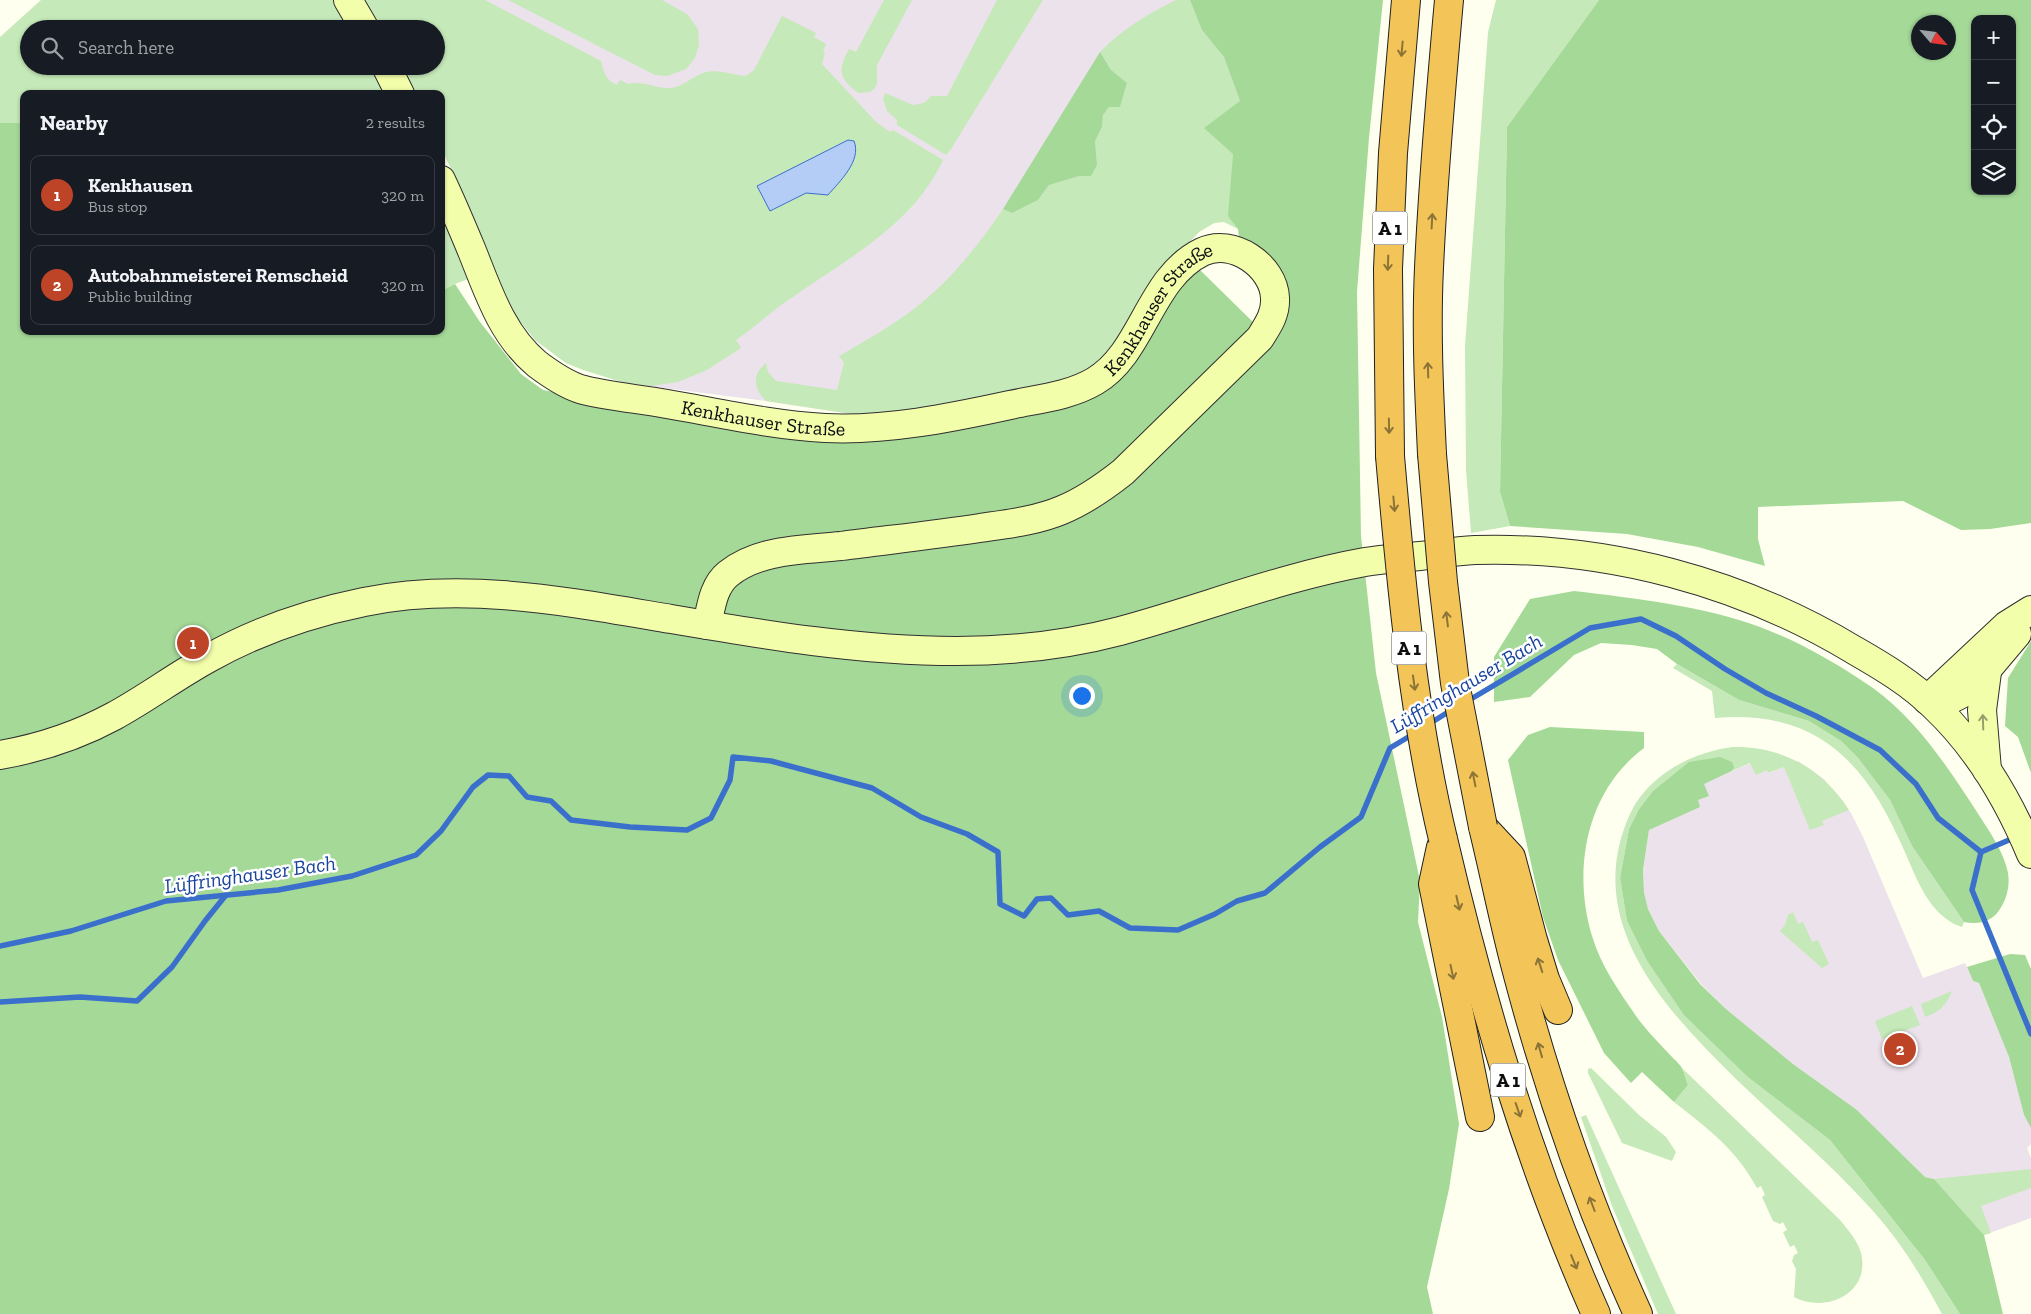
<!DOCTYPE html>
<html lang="en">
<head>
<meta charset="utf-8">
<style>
	:root { --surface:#171b24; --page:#20242c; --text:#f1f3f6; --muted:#9ea1a6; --line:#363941; --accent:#bd4427 }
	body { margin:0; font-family:"Zilla Slab",serif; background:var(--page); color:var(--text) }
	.controls { position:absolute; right:15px; top:15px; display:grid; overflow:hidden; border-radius:10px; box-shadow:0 1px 4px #0004 }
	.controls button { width:45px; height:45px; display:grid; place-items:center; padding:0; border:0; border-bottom:1px solid var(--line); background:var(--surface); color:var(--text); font:25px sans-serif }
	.compass { position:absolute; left:1911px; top:15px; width:45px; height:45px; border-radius:50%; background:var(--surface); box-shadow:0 1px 4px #0004; rotate:118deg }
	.you { position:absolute; left:1081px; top:695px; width:18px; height:18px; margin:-12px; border:4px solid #fff; border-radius:50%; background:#1a73e8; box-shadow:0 0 0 8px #1a73e833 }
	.badge { display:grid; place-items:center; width:32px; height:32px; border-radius:50%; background:var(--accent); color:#fff; font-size:16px; font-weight:700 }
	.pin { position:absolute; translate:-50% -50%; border:2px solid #fff; box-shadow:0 1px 5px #0006 }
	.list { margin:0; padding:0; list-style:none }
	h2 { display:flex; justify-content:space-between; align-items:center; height:65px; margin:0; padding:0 20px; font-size:21px }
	h2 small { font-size:16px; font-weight:400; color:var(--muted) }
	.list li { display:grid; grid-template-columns:32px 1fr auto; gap:15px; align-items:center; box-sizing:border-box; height:80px; margin:0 10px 10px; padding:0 10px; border:1px solid var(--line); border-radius:10px }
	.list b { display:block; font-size:19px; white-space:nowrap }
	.list p { margin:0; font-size:16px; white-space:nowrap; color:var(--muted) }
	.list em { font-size:16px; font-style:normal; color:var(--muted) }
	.icon { flex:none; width:28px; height:28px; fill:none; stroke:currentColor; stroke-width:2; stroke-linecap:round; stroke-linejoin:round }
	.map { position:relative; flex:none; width:2031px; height:1314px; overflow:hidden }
	.search { position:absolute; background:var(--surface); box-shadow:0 1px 4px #0004; left:20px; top:20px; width:425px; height:55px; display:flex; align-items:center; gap:12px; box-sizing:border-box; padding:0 18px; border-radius:28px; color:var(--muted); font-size:19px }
	.panel { position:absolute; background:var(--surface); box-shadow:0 1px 4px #0004; left:20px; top:90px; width:425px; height:245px; border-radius:10px }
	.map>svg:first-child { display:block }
	.industrial { fill:#ece2eb }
	.green { fill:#c5e9b8 }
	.forest { fill:#a5d998; fill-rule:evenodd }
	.water { fill:#b3cdf6; stroke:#3b6fcc }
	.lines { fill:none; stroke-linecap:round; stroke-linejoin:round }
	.stream { stroke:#3b6fcc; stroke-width:5.5 }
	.secondary-casing { stroke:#303030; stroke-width:30 }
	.highway-casing { stroke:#1f1f1f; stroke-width:30 }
	.secondary { stroke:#f3feaa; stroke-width:28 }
	.highway { stroke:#f3c558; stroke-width:28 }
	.highway-bridge-casing { stroke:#1f1f1f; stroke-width:30; stroke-linecap:butt }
	.highway-bridge { stroke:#f3c558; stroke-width:28 }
	.oneway { stroke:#8c7337 }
	.oneway2 { stroke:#979e6c }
	.labels { text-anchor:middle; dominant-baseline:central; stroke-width:5; stroke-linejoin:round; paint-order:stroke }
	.shield { fill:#fff; stroke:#565656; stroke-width:1 }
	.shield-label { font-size:19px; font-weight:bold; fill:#0e0e0e }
	.street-label { font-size:20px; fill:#0e0e0e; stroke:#fff }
	.water-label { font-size:21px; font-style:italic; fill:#18439e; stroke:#fff }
</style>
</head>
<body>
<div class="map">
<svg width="2031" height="1314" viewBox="0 0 2031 1314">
	<rect width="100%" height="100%" fill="#feffee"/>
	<g class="industrial">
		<polygon points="364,0 1360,0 1350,159 1214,223 1199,232 1183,250 871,417 766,401 625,383 566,363 535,340 491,266 474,219 441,147 441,94 414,94 436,66 436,29 382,29"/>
		<polygon points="1798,761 1824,779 1851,813 1863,837 1923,978 1965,963 1973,981 1979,983 2009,1057 2024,1115 2031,1128 2031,1144 2027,1148 2031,1158 2031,1218 1984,1235 1934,1179 1925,1177 1857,1110 1793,1064 1726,1009 1701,984 1659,931 1648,909 1644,892 1643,870 1649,830 1698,800 1703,784 1751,763 1765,763 1769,773"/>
	</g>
	<g class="green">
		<polygon points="41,0 336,0 352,29 29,29 29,66 373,66 388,94 24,94 24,123 0,123 0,37"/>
		<path d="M364 0H485L601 61C604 72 605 80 617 85L620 80 628 84C642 80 656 89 671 88 682 87 692 77 703 73 717 68 732 75 746 76L754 70 782 16 816 33 814 37 826 44 823 51 825 52 822 64 876 122 890 132 893 130 943 160C912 227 844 260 787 301 769 313 754 328 736 340L741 348 707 370 678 382 651 386 625 383 583 370 566 363 535 340 516 316 491 266 474 219 441 147V94H414L401 66H436V29H382Z"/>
		<polygon points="508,0 662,0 687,14 698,29 699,45 695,58 686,69 667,76 655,75"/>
		<path d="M884 0H912L877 65V83L875 88 870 92 859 93C838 79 838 69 849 49L856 52Z"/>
		<polygon points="997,0 1043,0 951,149 946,155 897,125 897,120 887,111 883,99 885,93 913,105 924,103 931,96 947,96"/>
		<path d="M1176 0H1190L1202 30 1224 57 1240 101 1233 154 1229 216 1238 229 1224 222 1214 223 1199 232 1185 246 1124 332 1095 366 1053 387 871 417 766 401C754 389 751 375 766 363L768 372 776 381 837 390 844 363 839 356C865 341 890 327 914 309 950 281 978 246 1003 209L1012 213 1038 200 1049 185 1079 176 1097 165 1095 141 1102 127 1103 115 1109 107H1120L1127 84 1111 70 1100 52C1122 29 1148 14 1176 0Z"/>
		<polygon points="1496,0 1599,0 1507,127 1500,492 1510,526 1471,533 1466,470 1465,346 1488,32"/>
		<polygon points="441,200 471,278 455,284 441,291"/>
		<path d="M1677 664 1739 700 1809 721 1841 741 1858 758 1890 800 1912 846 1964 922 1962 927C1929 916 1917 879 1904 850 1866 763 1818 709 1715 718L1712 691 1673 668Z"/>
		<path d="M1733 747C1782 746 1823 769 1849 810L1822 821 1824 825 1810 830 1784 767 1768 773 1767 770 1756 775 1750 763 1732 771 1733 767 1652 792 1639 809 1629 829 1620 878 1627 921 1646 959 1749 1078 1830 1140 1925 1260 1960 1314H1942C1922 1277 1901 1242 1873 1211 1831 1164 1782 1123 1737 1080 1665 1009 1581 922 1630 814 1648 775 1692 752 1733 747Z"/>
		<polygon points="1793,912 1798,924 1803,922 1812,942 1818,940 1829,964 1822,968 1780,931 1785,925 1788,915"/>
		<path d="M1952 991C1946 1006 1939 1012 1925 1017L1921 1004Z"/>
		<polygon points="1912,1006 1920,1025 1882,1039 1875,1021"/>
		<polygon points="1591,1068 1639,1115 1666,1137 1676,1152 1672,1161 1622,1143 1588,1073 1588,1069"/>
		<path d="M1683 1069 1840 1220C1848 1230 1858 1241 1861 1253 1871 1293 1826 1314 1794 1297L1796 1269 1792 1261 1794 1255 1798 1253 1794 1245 1790 1247 1783 1232 1787 1230 1783 1222 1780 1224 1773 1221 1762 1197 1765 1195 1761 1186 1757 1188C1736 1149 1708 1129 1674 1102L1688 1085Z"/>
		<polygon points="1586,1115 1676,1314 1658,1314 1612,1206 1581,1117"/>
		<polygon points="2031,1169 2031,1188 1981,1206 1991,1233 1984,1235 1934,1179"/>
	</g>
	<g class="forest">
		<polygon points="1190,0 1383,0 1369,138 1357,292 1361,536 1376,673 1420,881 1418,922 1442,1017 1459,1124 1449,1189 1427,1287 1433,1314 0,1314 0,123 24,123 24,331 441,331 441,291 455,284 480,322 521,374 543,390 805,439 1058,403 1183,277 1199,269 1257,326 1279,270 1265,252 1239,237 1238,229 1228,216 1233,154 1204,128 1240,101 1224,57 1202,30"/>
		<path d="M1599 0H2031V523L1990 529 1961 530 1903 501 1758 507V539L1765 566 1698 547 1627 534 1510 526 1500 492 1507 127ZM1975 19H2012V191H1975ZM1918 22H1948V52H1918Z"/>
		<polygon points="1100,52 1111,70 1127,83 1120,107 1109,107 1103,115 1102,127 1095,141 1097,165 1091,176 1079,176 1049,185 1038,200 1012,213 1003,209"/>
		<path d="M1574 591C1633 598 1704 606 1760 627 1800 642 1838 664 1873 688 1916 719 1947 766 1975 809 1987 828 2004 851 2008 873 2010 885 2007 899 2000 909 1992 922 1978 925 1964 922L1912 846 1890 800 1858 758 1841 741 1809 721 1739 700 1677 664 1657 649 1632 645 1601 643 1574 655 1530 697 1494 702V657L1530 599Z"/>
		<polygon points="2031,641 2031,773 2018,737 2005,726 2008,678"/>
		<path d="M1550 727 1644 732V748C1586 791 1572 870 1592 936 1601 966 1619 991 1636 1016 1646 1030 1659 1043 1671 1056 1675 1060 1681 1065 1683 1070 1685 1075 1686 1080 1688 1085L1674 1102 1642 1072 1631 1083 1604 1053 1558 960 1543 917 1508 760 1528 735Z"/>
		<polygon points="1720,757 1732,762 1734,767 1732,771 1704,784 1709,796 1698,800 1700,807 1649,830 1643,870 1644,892 1648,909 1659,931 1700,984 1726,1009 1793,1064 1857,1110 1925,1177 1934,1179 1984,1235 2003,1314 1960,1314 1925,1260 1830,1140 1749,1078 1684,1015 1646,959 1627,921 1620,878 1629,829 1639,809 1652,792 1689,762"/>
		<polygon points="2010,954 2025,955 2031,969 2031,1128 2024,1115 2009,1057 1979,983 1973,981 1967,967"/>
	</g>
	<path class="water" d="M848 140 854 141C862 161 839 182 828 195L806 193 770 211 757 186Z"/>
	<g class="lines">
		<g class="stream">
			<polyline points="1466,702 1590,628 1641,619 1676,636 1725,669 1766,693 1816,716 1880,750 1916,784 1938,818 1981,852"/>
			<polyline points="1429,724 1453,709"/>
			<polyline points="2016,837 1981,852 1972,890 2031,1034"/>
			<polyline points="0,946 71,931 166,901 278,890 352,876 416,855 441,831 473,787 488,775 509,776 527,797 551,801 571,820 630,827 687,830 711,818 730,780 733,757 771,761 872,788 921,817 967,834 998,852 1000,904 1024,916 1037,899 1051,898 1068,915 1099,911 1130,928 1178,930 1215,914 1237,901 1265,893 1320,847 1361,817 1390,748 1415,733"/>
			<polyline points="0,1002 80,997 137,1001 172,967 205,921 226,895"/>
		</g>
		<g class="secondary-casing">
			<g id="secondary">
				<polyline points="348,0 365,29"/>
				<polyline points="386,66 400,94"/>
				<path id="s1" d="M441 180C452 203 462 227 472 251 488 291 502 335 537 364 549 373 565 384 580 389 605 396 640 399 667 404 719 413 772 425 825 428 886 431 950 418 1010 405 1038 399 1070 396 1095 381 1143 353 1149 278 1202 252 1232 237 1274 266 1275 298 1276 314 1268 325 1260 338L1123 472C1104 487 1084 501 1062 510 1036 521 1007 524 980 528 934 535 887 540 841 546 803 550 759 549 728 574 713 586 711 608 707 625"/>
				<polyline points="1927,700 2007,625 2031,610"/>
				<polyline points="1936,707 1963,693 1979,679 2017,634"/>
				<path d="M0 755C40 748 79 735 114 716 147 698 176 676 209 658 257 631 310 613 364 602 465 581 570 602 671 619 765 635 860 651 956 651 1011 651 1067 645 1120 631 1202 609 1281 577 1365 562 1383 559 1401 558 1420 556 1438 554 1456 551 1475 550 1607 546 1741 582 1854 650 1882 666 1912 684 1935 707 1977 747 2009 801 2031 854"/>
				<polyline points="1987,770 1982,710 1987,672"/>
			</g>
		</g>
		<g class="highway-casing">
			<g id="highway">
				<path d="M1432 454C1429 392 1426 330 1429 268 1433 179 1441 89 1449 0"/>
				<polyline points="1390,456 1388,269 1393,153 1406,0"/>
				<path d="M1483 827C1494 872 1503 918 1515 964 1546 1083 1587 1202 1638 1314"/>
				<polyline points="1484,828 1511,857 1533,940 1545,979 1558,1010"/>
				<path d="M1443 839C1481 1001 1528 1161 1596 1314"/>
				<polyline points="1441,847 1433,884 1480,1117"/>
			</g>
		</g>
		<use href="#secondary" class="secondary"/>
		<use href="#highway" class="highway"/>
		<g class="highway-bridge-casing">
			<g id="highway-bridge">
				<polyline points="1432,454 1443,582 1455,683 1483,827"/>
				<path d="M1390 456C1401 584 1413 713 1443 839"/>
			</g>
		</g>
		<use href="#highway-bridge" class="highway-bridge"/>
	</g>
	<defs><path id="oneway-shaft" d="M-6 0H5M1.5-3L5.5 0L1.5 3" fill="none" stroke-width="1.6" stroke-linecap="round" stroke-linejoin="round" transform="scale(1.25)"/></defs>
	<g class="oneway">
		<use href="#oneway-shaft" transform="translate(1402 49) rotate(95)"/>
		<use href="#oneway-shaft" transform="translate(1432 221) rotate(-87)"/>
		<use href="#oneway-shaft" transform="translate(1388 263) rotate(92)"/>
		<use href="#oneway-shaft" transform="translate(1428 370) rotate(-92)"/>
		<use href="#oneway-shaft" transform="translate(1389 426) rotate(89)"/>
		<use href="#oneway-shaft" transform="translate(1394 504) rotate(85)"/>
		<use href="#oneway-shaft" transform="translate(1447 619) rotate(-97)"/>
		<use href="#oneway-shaft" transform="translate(1414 683) rotate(82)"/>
		<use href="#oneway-shaft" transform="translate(1474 779) rotate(-101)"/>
		<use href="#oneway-shaft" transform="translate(1458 903) rotate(77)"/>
		<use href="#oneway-shaft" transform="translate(1540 965) rotate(-108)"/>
		<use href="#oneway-shaft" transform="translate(1452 972) rotate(78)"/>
		<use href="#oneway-shaft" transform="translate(1540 1050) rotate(-106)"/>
		<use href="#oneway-shaft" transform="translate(1518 1110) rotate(71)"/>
		<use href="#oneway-shaft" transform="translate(1592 1204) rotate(-111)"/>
		<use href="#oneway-shaft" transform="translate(1574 1262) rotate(68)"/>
	</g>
	<use class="oneway2" href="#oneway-shaft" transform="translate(1983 722) rotate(-92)"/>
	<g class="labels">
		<g class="shield">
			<rect x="1372.5" y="211.5" width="35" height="33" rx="4"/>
			<rect x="1391.5" y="631.5" width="35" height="33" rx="4"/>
			<rect x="1490.5" y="1063.5" width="35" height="33" rx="4"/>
		</g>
		<g class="shield-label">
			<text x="1390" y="228">A 1</text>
			<text x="1409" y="648">A 1</text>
			<text x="1508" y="1080">A 1</text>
		</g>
		<g class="street-label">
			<text stroke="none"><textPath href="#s1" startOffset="881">Kenkhauser Straße</textPath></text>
			<text stroke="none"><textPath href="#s1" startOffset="445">Kenkhauser Straße</textPath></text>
		</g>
		<g class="water-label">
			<text transform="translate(1466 683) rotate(-31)">Lüffringhauser Bach</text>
			<text transform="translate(250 874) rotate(-8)">Lüffringhauser Bach</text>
		</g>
	</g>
</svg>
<div class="controls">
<button>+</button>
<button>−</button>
<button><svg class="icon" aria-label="locate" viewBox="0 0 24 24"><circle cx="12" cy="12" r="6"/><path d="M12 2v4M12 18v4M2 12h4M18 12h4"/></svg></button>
<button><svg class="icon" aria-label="layers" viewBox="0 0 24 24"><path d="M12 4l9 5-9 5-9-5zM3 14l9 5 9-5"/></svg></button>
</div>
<svg class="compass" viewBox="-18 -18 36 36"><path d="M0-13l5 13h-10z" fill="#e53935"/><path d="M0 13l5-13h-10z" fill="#9ea1a6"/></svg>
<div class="you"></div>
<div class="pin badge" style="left:193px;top:643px">1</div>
<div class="pin badge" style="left:1900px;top:1049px">2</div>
<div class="search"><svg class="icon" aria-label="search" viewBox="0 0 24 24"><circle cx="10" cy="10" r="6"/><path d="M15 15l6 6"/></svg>Search here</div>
<section class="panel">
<h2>Nearby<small>2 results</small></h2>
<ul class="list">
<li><span class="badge">1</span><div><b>Kenkhausen</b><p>Bus stop</p></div><em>320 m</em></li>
<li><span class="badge">2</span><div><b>Autobahnmeisterei Remscheid</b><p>Public building</p></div><em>320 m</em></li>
</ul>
</section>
</div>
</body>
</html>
